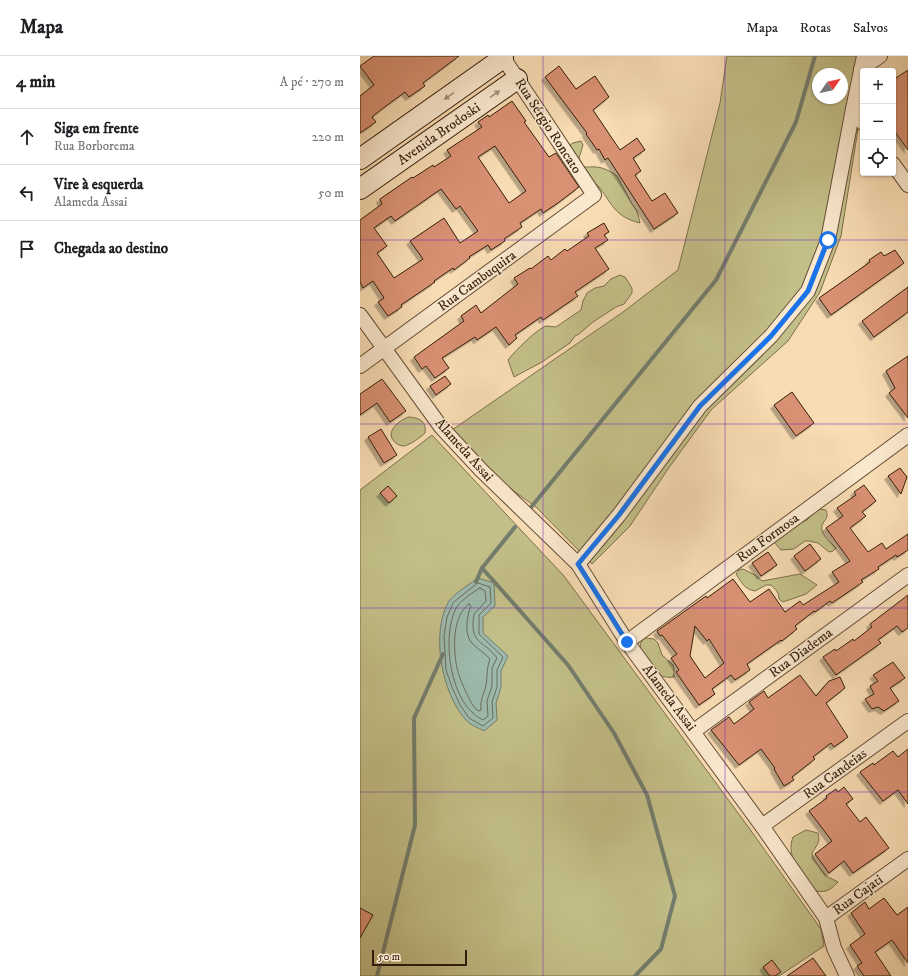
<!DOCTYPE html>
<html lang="pt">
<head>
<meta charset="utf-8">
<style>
	:root { --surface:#fff; --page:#f6f6f6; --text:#202124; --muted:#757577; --line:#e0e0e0 }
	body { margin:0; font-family:"IM FELL DW Pica",serif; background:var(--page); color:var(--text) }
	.controls { position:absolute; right:12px; top:12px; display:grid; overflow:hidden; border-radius:4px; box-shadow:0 1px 3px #0004 }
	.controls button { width:36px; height:36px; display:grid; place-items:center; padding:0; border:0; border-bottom:1px solid var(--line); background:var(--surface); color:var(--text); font:20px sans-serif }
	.compass { position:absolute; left:452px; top:12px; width:36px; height:36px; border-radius:50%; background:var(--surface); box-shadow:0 1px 3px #0004; rotate:56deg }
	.scale { position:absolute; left:12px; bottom:10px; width:95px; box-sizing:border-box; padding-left:4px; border:2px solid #351f0c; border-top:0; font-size:11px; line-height:14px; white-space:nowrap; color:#351f0c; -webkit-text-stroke:3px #fae8ce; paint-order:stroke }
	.stop { position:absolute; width:12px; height:12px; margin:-9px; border:3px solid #1a73e8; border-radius:50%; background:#fff }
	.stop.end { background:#1a73e8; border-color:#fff; box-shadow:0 1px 4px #0008 }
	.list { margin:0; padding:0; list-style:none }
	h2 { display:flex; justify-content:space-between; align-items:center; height:52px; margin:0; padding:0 16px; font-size:17px }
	h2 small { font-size:13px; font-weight:400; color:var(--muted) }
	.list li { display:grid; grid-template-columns:26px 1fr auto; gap:12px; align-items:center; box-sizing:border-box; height:56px; padding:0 16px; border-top:1px solid var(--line) }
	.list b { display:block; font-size:15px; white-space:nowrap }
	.list p { margin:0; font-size:13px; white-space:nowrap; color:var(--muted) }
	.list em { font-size:13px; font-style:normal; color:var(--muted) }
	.icon { flex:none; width:22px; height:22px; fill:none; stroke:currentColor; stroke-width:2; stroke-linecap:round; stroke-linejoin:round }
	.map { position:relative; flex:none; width:548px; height:920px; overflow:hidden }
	header { display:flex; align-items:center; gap:24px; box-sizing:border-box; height:56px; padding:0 20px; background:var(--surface); border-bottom:1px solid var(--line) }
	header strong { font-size:19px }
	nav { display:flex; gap:22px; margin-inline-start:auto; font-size:14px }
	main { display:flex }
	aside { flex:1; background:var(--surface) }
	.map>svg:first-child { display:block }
	.green { fill:#c3bf88; stroke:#7c6f4a; fill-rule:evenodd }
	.water { fill:#9dbbae; stroke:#737d6d }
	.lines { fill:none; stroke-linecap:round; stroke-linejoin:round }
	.shore { stroke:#696d5d; stroke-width:1 }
	.stream { stroke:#737d6d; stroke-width:4 }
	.building { fill:#d99173; stroke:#351f0c; fill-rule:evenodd; filter:url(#shadow) }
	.street-casing { stroke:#664e36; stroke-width:16 }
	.secondary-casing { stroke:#351f0c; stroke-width:22 }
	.street { stroke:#fae8ce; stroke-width:14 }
	.secondary { stroke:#fae8ce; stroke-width:20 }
	.oneway { fill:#a18e77 }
	.route { stroke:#1a73e8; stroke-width:5 }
	.grid { fill:none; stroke:#7b2cbf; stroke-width:1; stroke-opacity:0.55 }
	.labels { text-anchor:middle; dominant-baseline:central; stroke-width:3; stroke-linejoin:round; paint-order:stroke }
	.street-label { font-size:14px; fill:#351f0c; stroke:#fae8ce }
</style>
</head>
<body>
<header>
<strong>Mapa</strong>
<nav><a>Mapa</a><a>Rotas</a><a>Salvos</a></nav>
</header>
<main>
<aside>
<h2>4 min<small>A pé · 270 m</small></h2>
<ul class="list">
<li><svg class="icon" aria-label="ahead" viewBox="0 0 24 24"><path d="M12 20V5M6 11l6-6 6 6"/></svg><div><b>Siga em frente</b><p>Rua Borborema</p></div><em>220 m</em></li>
<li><svg class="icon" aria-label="left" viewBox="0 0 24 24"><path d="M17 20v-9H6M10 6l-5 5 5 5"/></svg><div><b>Vire à esquerda</b><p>Alameda Assai</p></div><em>50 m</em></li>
<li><svg class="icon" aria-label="arrive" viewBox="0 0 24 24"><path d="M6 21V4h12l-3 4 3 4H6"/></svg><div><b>Chegada ao destino</b></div></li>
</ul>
</aside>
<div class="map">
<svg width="548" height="920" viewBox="0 0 548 920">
	<defs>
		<filter id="shadow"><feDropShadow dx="-3.5" dy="3.5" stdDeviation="0" flood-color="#0004"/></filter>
	</defs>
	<rect width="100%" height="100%" fill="#f8dcb3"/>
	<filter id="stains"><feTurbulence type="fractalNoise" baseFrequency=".005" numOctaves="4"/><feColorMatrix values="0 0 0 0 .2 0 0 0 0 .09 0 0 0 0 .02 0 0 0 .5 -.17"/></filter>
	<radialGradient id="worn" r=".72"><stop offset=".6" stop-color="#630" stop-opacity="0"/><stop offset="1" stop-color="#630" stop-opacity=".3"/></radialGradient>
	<g class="green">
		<path d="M367 0H509L503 15V42L481 180 460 236 428 285 351 354 308 413 270 470 232 508 176 451 140 425 92 374 263 256 318 214 360 47ZM458 18H482V42H458Z"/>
		<path d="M221 85 223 89 219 102C225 115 225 110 236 111 242 111 252 116 257 120L272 148 277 155 280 167C256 161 253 150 240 132 237 128 233 127 231 124 223 114 217 103 210 93V89L213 87Z"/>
		<path d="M260 219 265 221 272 232V237L264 248 256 251 233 266 219 278 215 280 210 287 182 306 154 321 148 304C154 296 177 273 186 270 189 270 193 271 196 271L221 254 223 245 227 237 235 232 244 230 251 223Z"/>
		<path d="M49 361C59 362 67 365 65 377 61 381 50 389 44 390 41 390 38 389 36 387 23 377 39 364 49 361Z"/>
		<polygon points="72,379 204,520 389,772 461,873 464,890 419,920 0,920 0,434"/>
		<path d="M458 453 466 454C469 462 465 463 462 469 459 477 471 487 476 492L473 495 469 496 458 487 449 485H445L434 493 421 494 414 486 434 470 447 464 451 460 454 455Z"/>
		<path d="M383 513 395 519 402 525 440 518 457 529 446 538 423 546 419 543C419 537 416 533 411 529H406L395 535C384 533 382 527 376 518L379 514Z"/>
		<path d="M285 582 294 583 298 587 302 599 313 609 314 613V621C309 622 302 621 298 618 295 616 293 611 291 608 285 600 274 590 285 582Z"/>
		<path d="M446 774 458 777C461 786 456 790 452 797L453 802 466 820 478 826C471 833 467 837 457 835 443 821 425 802 433 781Z"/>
	</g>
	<path class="water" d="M118 522 134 527 135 550 123 561V577L148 600 141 615V631L136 647 137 664 124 675C119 672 110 669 106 664 82 638 70 577 89 545 95 537 110 528 118 522Z"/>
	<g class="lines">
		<g class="shore">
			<polygon points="118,527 130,531 131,547 119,559 119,578 143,601 137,614 137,631 132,646 133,662 123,670 109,662 100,649 92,631 86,614 85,596 84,580 87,561 93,547"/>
			<path d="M120 532 125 535 126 545 114 558C109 589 123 583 137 602L132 612V630L127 645 128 660 123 664C90 649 81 582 96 552 100 545 113 536 120 532Z"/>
			<path d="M109 548 111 550C107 559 104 577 111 586 117 593 125 597 130 603 126 614 128 618 126 629 124 638 120 643 121 654L119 655C113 652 110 644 107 638 103 630 99 621 97 612 93 593 92 560 109 548Z"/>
		</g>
		<g class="stream">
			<polyline points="168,455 356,224 436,66 455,0"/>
			<polyline points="122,512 208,609 254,677 287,739 315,840 301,893 275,920"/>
			<polyline points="116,526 122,512 155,471"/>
			<polyline points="17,920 55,769 54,662 83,598"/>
		</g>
	</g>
	<g class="building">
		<polygon points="14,0 99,0 63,27 65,30 49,41 45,36 22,53 12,61 16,66 0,77 0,40 14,29 0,10"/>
		<polygon points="199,10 216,33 235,20 249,41 233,54 260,94 277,82 285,94 273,102 281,115 275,119 292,145 305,137 318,157 294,173 248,102 245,104 239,93 237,94 226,78 227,77 185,21"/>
		<polygon points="548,14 548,94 533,73 533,24"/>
		<path d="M152 45 166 65 164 66 189 101 196 97 219 131 198 147 183 157 181 153 160 167 162 171 144 183 145 185 131 194 128 189 109 201 110 202 94 214 93 212 74 225 75 226 41 249 42 251 28 260 18 246 24 242 13 225 3 232 0 226V164L22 148 20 143 52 121 53 122 73 109 74 111 91 100 87 94 122 71 118 66 128 59 129 61ZM135 90 166 135 149 147 118 101ZM81 133 96 153 100 150 118 175 100 187 84 162 50 185 63 203 34 222 17 197 27 190 14 172 31 160 35 165Z"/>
		<polygon points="244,167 249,176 244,179 248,184 235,192 249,213 215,236 218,240 183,264 181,261 155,279 157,282 149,289 136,271 117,284 115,281 82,302 89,312 75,322 66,310 62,313 54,301 104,265 101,260 116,249 121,257 158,228 154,222 170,212 171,213 188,200 191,204 205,193 207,195 229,180 227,177"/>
		<polygon points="535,194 544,207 471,259 459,242 510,206 509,204 521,196 524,200"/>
		<polygon points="548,231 548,256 514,281 502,265"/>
		<polygon points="548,300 548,362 529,337 535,332 526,315"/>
		<polygon points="85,320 91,328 76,339 70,330"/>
		<polygon points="22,323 46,355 30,366 17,347 0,359 0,338"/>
		<polygon points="432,336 454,367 436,380 414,349"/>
		<polygon points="21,373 37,399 24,407 8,381"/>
		<polygon points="540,412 547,421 541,438 528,420"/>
		<path d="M504 429 516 445 502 456 506 460 490 472 508 496 522 487 526 493 548 478V494L537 501 536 499 518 511 519 513 501 524 503 526 472 547 470 545 455 556 454 555 435 570 437 573 422 585 421 584 387 608 390 614 375 624 371 619 352 633 355 638 339 649 316 616 319 614 311 602 317 598 302 579 300 580 297 575 346 540 347 542 373 523 390 546 409 533 425 556 440 545 443 549 479 526 472 516 490 505 466 472 483 460 477 452 496 439 494 436ZM335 570 347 585 349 583 364 607 345 622 330 600Z"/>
		<polygon points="28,430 37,440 29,447 20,437"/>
		<polygon points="450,488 461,503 445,515 434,500"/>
		<polygon points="408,496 417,509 401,520 392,507"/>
		<polygon points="548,539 548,572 542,576 537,570 518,584 521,587 476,619 463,601 475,593 476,595 493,583 494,585 512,571 510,568"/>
		<polygon points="533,606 545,622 530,632 539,645 524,655 518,651 512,653 505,643 514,638 510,630 518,625 513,619"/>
		<polygon points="440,619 456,640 469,625 480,621 485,632 466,647 488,681 474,691 471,687 453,701 455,703 432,721 434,724 424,730 414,713 415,712 401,693 379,709 351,674 369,661 374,668 394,653 389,646 404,635 408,642"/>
		<polygon points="548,693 548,748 538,734 523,745 500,716 513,707 514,709 533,695 538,701"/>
		<polygon points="484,731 493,743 486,748 500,766 506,761 529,792 493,817 484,805 469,817 455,798 472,785 449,755 467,742 466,740 476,733 478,736"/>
		<polygon points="524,842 537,859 548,851 548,907 532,884 515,896 531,920 504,920 497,910 502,907 490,889 505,878 491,857 505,846 509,853"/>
		<polygon points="0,852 13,859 0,882"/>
		<polygon points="453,902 466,920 427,920"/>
		<polygon points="412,904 421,916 415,920 410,920 403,911"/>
	</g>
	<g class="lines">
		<g class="street-casing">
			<g id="street">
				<polyline points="501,13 520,0"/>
				<polyline points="493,53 503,67"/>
				<polyline points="533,108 548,129"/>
				<polyline points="0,259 81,371 121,414 218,508 267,586 402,770 466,862 474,892 487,920"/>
				<polyline points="0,310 234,139 142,0"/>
				<polyline points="218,508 259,459 340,350 411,280 448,235 468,184 493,53 504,0"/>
				<polyline points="267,586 548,379"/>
				<polyline points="334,675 548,519"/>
				<polyline points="402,770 548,665"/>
				<polyline points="466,862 548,803"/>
			</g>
		</g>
		<g class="secondary-casing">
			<g id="secondary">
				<polyline points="0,103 143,2"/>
				<polyline points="0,133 157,23"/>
			</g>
		</g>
		<use href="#street" class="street"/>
		<use href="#secondary" class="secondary"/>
	</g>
	<defs><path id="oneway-solid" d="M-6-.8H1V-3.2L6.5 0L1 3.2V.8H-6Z"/></defs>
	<g class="oneway">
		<use href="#oneway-solid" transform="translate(135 38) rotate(-35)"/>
		<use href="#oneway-solid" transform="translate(89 40) rotate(145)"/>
	</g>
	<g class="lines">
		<polyline class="route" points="267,586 218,508 259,459 340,350 411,280 448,235 468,184"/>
	</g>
	<path class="grid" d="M183 0V920M365 0V920M0 184H548M0 368H548M0 552H548M0 736H548"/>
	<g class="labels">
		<g class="street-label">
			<text transform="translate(188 70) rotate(57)">Rua Sérgio Roncato</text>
			<text transform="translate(79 78) rotate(-35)">Avenida Brodoski</text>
			<text transform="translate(117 225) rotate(-36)">Rua Cambuquira</text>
			<text transform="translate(104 394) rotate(48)">Alameda Assai</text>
			<text transform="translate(408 482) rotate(-36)">Rua Formosa</text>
			<text transform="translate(441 597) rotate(-36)">Rua Diadema</text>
			<text transform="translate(309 642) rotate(53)">Alameda Assai</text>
			<text transform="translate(475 718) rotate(-36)">Rua Candeias</text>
			<text transform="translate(498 839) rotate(-36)">Rua Cajati</text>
		</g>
	</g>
	<rect width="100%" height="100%" filter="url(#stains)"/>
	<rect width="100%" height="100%" fill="url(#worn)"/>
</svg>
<div class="controls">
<button>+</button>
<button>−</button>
<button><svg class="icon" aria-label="locate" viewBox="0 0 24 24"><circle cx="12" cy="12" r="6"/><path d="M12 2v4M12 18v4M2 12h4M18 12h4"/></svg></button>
</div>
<svg class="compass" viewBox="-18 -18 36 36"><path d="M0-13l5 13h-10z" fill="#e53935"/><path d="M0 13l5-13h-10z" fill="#757577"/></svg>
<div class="scale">50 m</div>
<div class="stop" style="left:468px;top:184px"></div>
<div class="stop end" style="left:267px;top:586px"></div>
</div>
</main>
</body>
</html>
